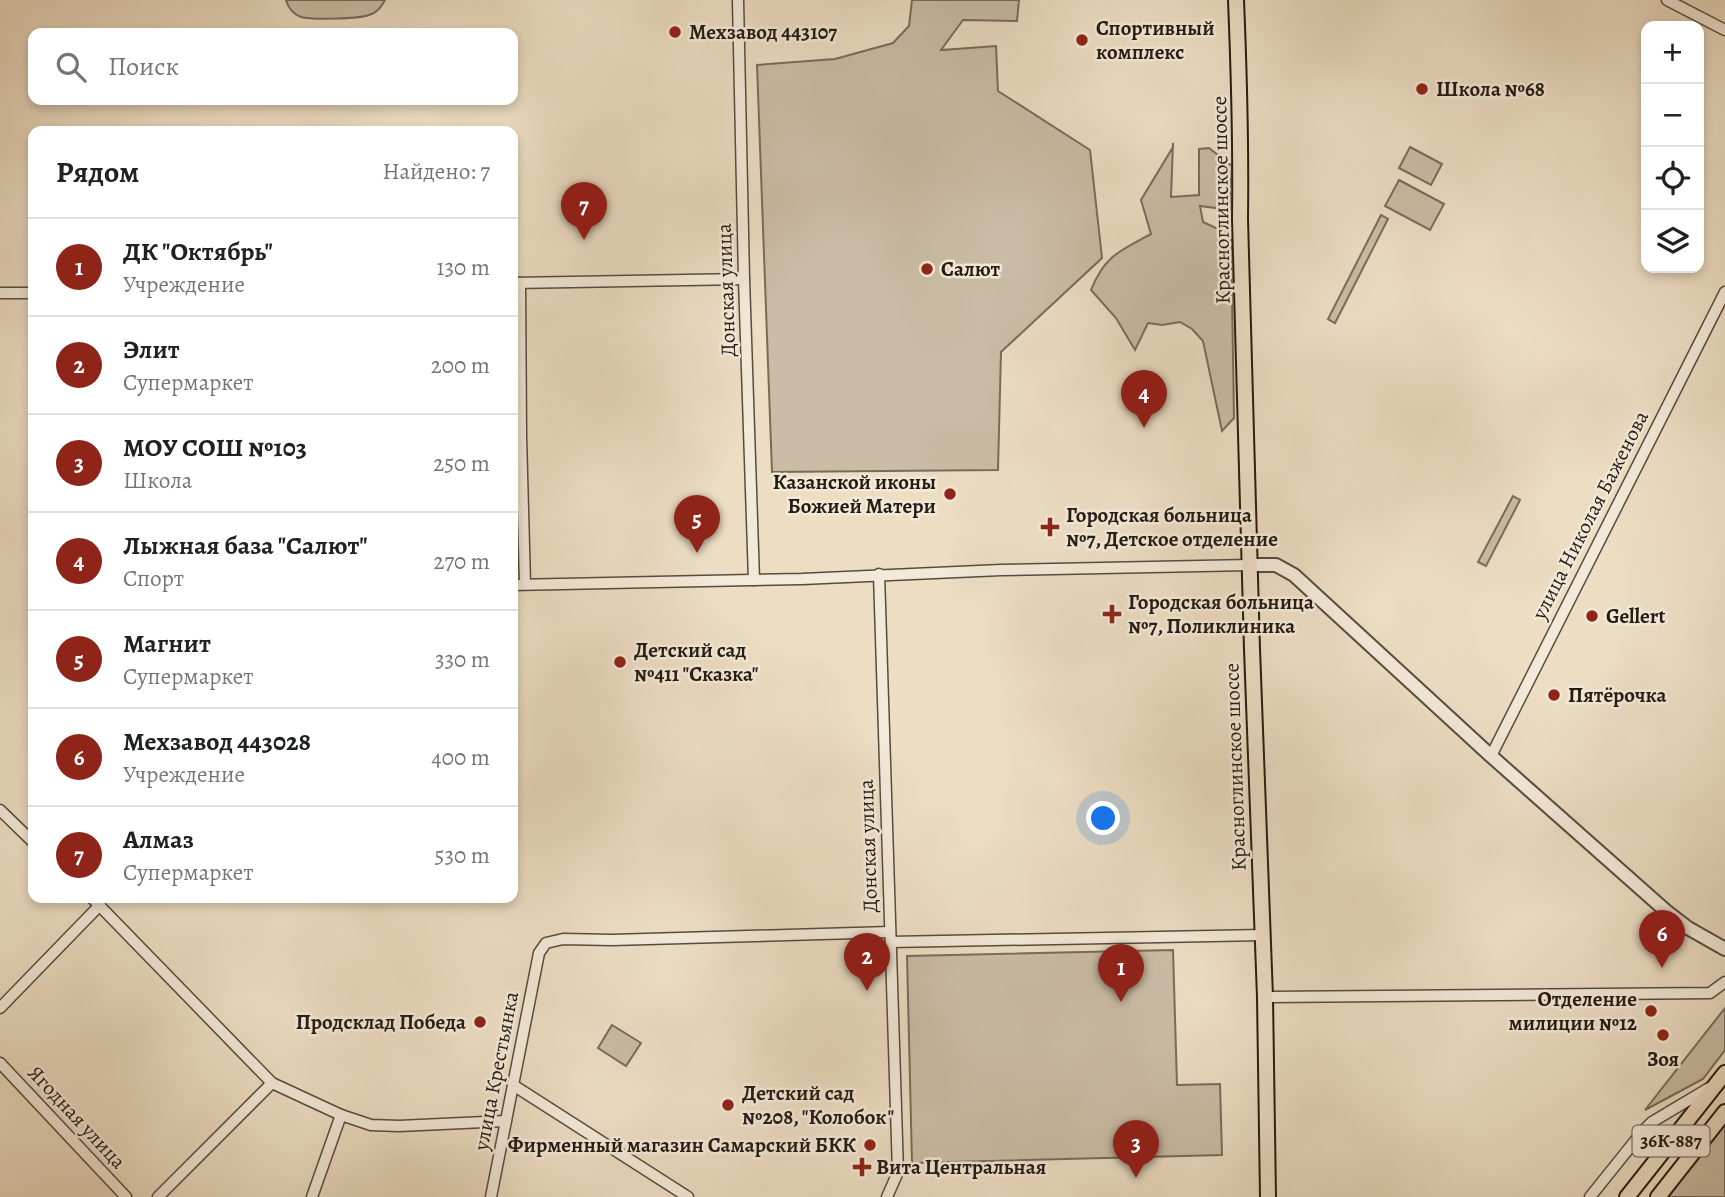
<!DOCTYPE html>
<html lang="ru">
<head>
<meta charset="utf-8">
<style>
	:root { --surface:#fff; --page:#f2f2f2; --text:#202124; --muted:#757577; --line:#e0e0e0; --accent:#8f2418 }
	body { margin:0; font-family:Alegreya,serif; background:var(--page); color:var(--text) }
	.controls { position:absolute; right:21px; top:21px; display:grid; overflow:hidden; border-radius:14px; box-shadow:0 4px 10px #0003 }
	.controls button { width:63px; height:63px; display:grid; place-items:center; padding:0; border:0; border-bottom:2px solid var(--line); background:var(--surface); color:var(--text); font:35px sans-serif }
	.you { position:absolute; left:1104px; top:819px; width:24px; height:24px; margin:-18px; border:5px solid #fff; border-radius:50%; background:#1a73e8; box-shadow:0 0 0 10px #1a73e833 }
	.badge { display:grid; place-items:center; width:46px; height:46px; border-radius:50%; background:var(--accent); color:#fff; font-size:23px; font-weight:700 }
	.pin { position:absolute; translate:-50% -58px; filter:drop-shadow(0 2px 4px #0008) }
	.pin::after { content:''; position:absolute; top:37px; width:24px; height:21px; background:inherit; clip-path:polygon(0 0,100% 0,50% 100%) }
	.list { margin:0; padding:0; list-style:none }
	h2 { display:flex; justify-content:space-between; align-items:center; height:91px; margin:0; padding:0 28px; font-size:30px }
	h2 small { font-size:23px; font-weight:400; color:var(--muted) }
	.list li { display:grid; grid-template-columns:46px 1fr auto; gap:21px; align-items:center; box-sizing:border-box; height:98px; padding:0 28px; border-top:2px solid var(--line) }
	.list b { display:block; font-size:26px; white-space:nowrap }
	.list p { margin:0; font-size:23px; white-space:nowrap; color:var(--muted) }
	.list em { font-size:23px; font-style:normal; color:var(--muted) }
	.icon { flex:none; width:38px; height:38px; fill:none; stroke:currentColor; stroke-width:2; stroke-linecap:round; stroke-linejoin:round }
	.map { position:relative; flex:none; width:1725px; height:1197px; overflow:hidden }
	.search { position:absolute; background:var(--surface); box-shadow:0 4px 10px #0003; left:28px; top:28px; width:490px; height:77px; display:flex; align-items:center; gap:18px; box-sizing:border-box; padding:0 24px; border-radius:14px; color:var(--muted); font-size:26px }
	.panel { position:absolute; background:var(--surface); box-shadow:0 4px 10px #0003; left:28px; top:126px; width:490px; height:777px; border-radius:14px }
	.map>svg:first-child { display:block }
	.green { fill:#cabca5; stroke:#776c5c; stroke-width:2 }
	.lines { fill:none; stroke-linecap:round; stroke-linejoin:round }
	.minor-casing { stroke:#564c3f; stroke-width:13 }
	.tertiary-casing { stroke:#564c3f; stroke-width:16 }
	.primary-casing { stroke:#241b13; stroke-width:18 }
	.minor { stroke:#f3e9d8; stroke-width:10 }
	.tertiary { stroke:#f3e9d8; stroke-width:12 }
	.primary { stroke:#ecddc3; stroke-width:14 }
	.poi-dot { fill:#8f2418; stroke:#f3e9d8; stroke-width:2.5 }
	.labels { text-anchor:middle; dominant-baseline:central; stroke-width:5; stroke-linejoin:round; paint-order:stroke }
	.shield { fill:#f3e9d8; stroke:#62594e; stroke-width:2 }
	.shield-label { font-size:19px; font-weight:bold; fill:#241b13 }
	.poi-label { font-size:21px; font-weight:bold; fill:#241b13; stroke:#f3e9d8; text-anchor:start }
	.street-label { font-size:21px; fill:#241b13; stroke:#f3e9d8 }
</style>
</head>
<body>
<div class="map">
<svg width="1725" height="1197" viewBox="0 0 1725 1197">
	<rect width="100%" height="100%" fill="#ecddc3"/>
	<filter id="stains"><feTurbulence type="fractalNoise" baseFrequency=".00286" numOctaves="4"/><feColorMatrix values="0 0 0 0 .2 0 0 0 0 .09 0 0 0 0 .02 0 0 0 .5 -.17"/></filter>
	<radialGradient id="worn" r=".72"><stop offset=".6" stop-color="#630" stop-opacity="0"/><stop offset="1" stop-color="#630" stop-opacity=".3"/></radialGradient>
	<g class="green">
		<path d="M286 0H385C381 7 377 13 369 15 359 19 311 20 301 17 293 14 288 7 286 0Z"/>
		<polygon points="912,0 1019,0 1017,21 963,20 941,50 996,46 998,91 1090,150 1102,258 1001,352 998,470 772,472 757,65 835,59 893,43 909,26"/>
		<path d="M1173 143 1171 197 1199 195V149L1209 148 1218 155 1220 162 1233 165 1230 189 1231 210 1200 206 1203 222 1231 235 1234 418 1222 431 1203 341 1192 329 1180 322 1162 325 1148 323 1135 350 1116 318 1091 290C1105 255 1120 251 1151 234L1141 200 1173 147Z"/>
		<polygon points="1410,147 1442,164 1431,185 1399,168"/>
		<polygon points="1399,180 1444,204 1430,230 1385,206"/>
		<polygon points="1381,215 1388,219 1335,323 1328,319"/>
		<polygon points="1513,496 1520,500 1486,566 1478,562"/>
		<polygon points="1173,950 1177,1085 1220,1084 1222,1155 912,1163 907,956"/>
		<polygon points="1725,1008 1725,1050 1703,1079 1645,1110"/>
		<polygon points="612,1025 641,1043 626,1066 598,1048"/>
		<polygon points="1725,1112 1725,1197 1658,1197"/>
	</g>
	<g class="lines">
		<g class="minor-casing">
			<g id="minor">
				<polyline points="738,0 744,279 754,580"/>
				<polyline points="1667,0 1725,30"/>
				<polyline points="513,283 744,279"/>
				<polyline points="520,283 521,436 525,584"/>
				<polyline points="0,293 33,293"/>
				<polyline points="879,574 898,1172 887,1197"/>
				<polyline points="513,585 802,579 1001,570 1250,565"/>
				<polyline points="1491,756 1725,292"/>
				<polyline points="0,810 33,842"/>
				<polyline points="92,898 272,1083"/>
				<polyline points="891,942 1263,935"/>
				<polyline points="1265,997 1710,993 1725,982"/>
				<polyline points="0,1008 100,905"/>
				<polyline points="0,1063 126,1197"/>
				<polyline points="513,1085 688,1197"/>
				<polyline points="158,1197 272,1083 341,1115 371,1125 399,1126 506,1121"/>
				<polyline points="312,1197 341,1115"/>
				<polyline points="491,1197 539,953 546,943 563,939 612,940 890,932"/>
				<polyline points="1590,1197 1643,1131 1652,1122 1709,1088"/>
			</g>
		</g>
		<g class="tertiary-casing">
			<polyline id="tertiary" points="1250,565 1276,565 1294,575 1491,756 1666,911 1688,928 1725,949"/>
		</g>
		<g class="primary-casing">
			<g id="primary">
				<path d="M1236 0C1239 73 1241 146 1240 219L1252 649 1265 997 1268 1197"/>
				<polyline points="1627,1197 1725,1073"/>
				<polyline points="1658,1197 1725,1112"/>
			</g>
		</g>
		<use href="#minor" class="minor"/>
		<use href="#tertiary" class="tertiary"/>
		<use href="#primary" class="primary"/>
	</g>
	<g class="poi-dot">
		<circle cx="675" cy="32" r="7"/>
		<circle cx="1082" cy="40" r="7"/>
		<circle cx="1422" cy="89" r="7"/>
		<circle cx="927" cy="269" r="7"/>
		<circle cx="950" cy="494" r="7"/>
		<path d="M1046.5 516.5h7v7h7v7h-7v7h-7v-7h-7v-7h7z"/>
		<path d="M1108.5 603.5h7v7h7v7h-7v7h-7v-7h-7v-7h7z"/>
		<circle cx="1592" cy="616" r="7"/>
		<circle cx="620" cy="662" r="7"/>
		<circle cx="1554" cy="695" r="7"/>
		<circle cx="1651" cy="1011" r="7"/>
		<circle cx="480" cy="1022" r="7"/>
		<circle cx="1663" cy="1035" r="7"/>
		<circle cx="728" cy="1105" r="7"/>
		<circle cx="870" cy="1145" r="7"/>
		<path d="M858.5 1156.5h7v7h7v7h-7v7h-7v-7h-7v-7h7z"/>
	</g>
	<g class="labels">
		<rect class="shield" x="1632.5" y="1125.5" width="77" height="31" rx="5"/>
		<g class="shield-label">
			<text x="1671" y="1141">36К-887</text>
		</g>
		<g class="poi-label">
			<text x="1096" y="28">Спортивный<tspan x="1096" dy="24">комплекс</tspan></text>
			<text x="689" y="32">Мехзавод 443107</text>
			<text x="1436" y="89">Школа №68</text>
			<text x="941" y="269">Салют</text>
			<text x="936" y="482" text-anchor="end">Казанской иконы<tspan x="936" dy="24">Божией Матери</tspan></text>
			<text x="1066" y="515">Городская больница<tspan x="1066" dy="24">№7, Детское отделение</tspan></text>
			<text x="1128" y="602">Городская больница<tspan x="1128" dy="24">№7, Поликлиника</tspan></text>
			<text x="1606" y="616">Gellert</text>
			<text x="634" y="650">Детский сад<tspan x="634" dy="24">№411 "Сказка"</tspan></text>
			<text x="1568" y="695">Пятёрочка</text>
			<text x="1637" y="999" text-anchor="end">Отделение<tspan x="1637" dy="24">милиции №12</tspan></text>
			<text x="466" y="1022" text-anchor="end">Продсклад Победа</text>
			<text x="1663" y="1059" text-anchor="middle">Зоя</text>
			<text x="742" y="1093">Детский сад<tspan x="742" dy="24">№208, "Колобок"</tspan></text>
			<text x="856" y="1145" text-anchor="end">Фирменный магазин Самарский БКК</text>
			<text x="876" y="1167">Вита Центральная</text>
		</g>
		<g class="street-label">
			<text transform="translate(1221 200) rotate(-91)">Красноглинское шоссе</text>
			<text transform="translate(726 290) rotate(-92)">Донская улица</text>
			<text transform="translate(1590 515) rotate(-63)">улица Николая Баженова</text>
			<text transform="translate(1235 767) rotate(-92)">Красноглинское шоссе</text>
			<text transform="translate(868 846) rotate(-92)">Донская улица</text>
			<text transform="translate(496 1071) rotate(-79)">улица Крестьянка</text>
			<text transform="translate(77 1117) rotate(47)">Ягодная улица</text>
		</g>
	</g>
	<rect width="100%" height="100%" filter="url(#stains)"/>
	<rect width="100%" height="100%" fill="url(#worn)"/>
</svg>
<div class="controls">
<button>+</button>
<button>−</button>
<button><svg class="icon" aria-label="locate" viewBox="0 0 24 24"><circle cx="12" cy="12" r="6"/><path d="M12 2v4M12 18v4M2 12h4M18 12h4"/></svg></button>
<button><svg class="icon" aria-label="layers" viewBox="0 0 24 24"><path d="M12 4l9 5-9 5-9-5zM3 14l9 5 9-5"/></svg></button>
</div>
<div class="you"></div>
<div class="pin badge" style="left:1121px;top:1002px">1</div>
<div class="pin badge" style="left:867px;top:991px">2</div>
<div class="pin badge" style="left:1136px;top:1178px">3</div>
<div class="pin badge" style="left:1144px;top:428px">4</div>
<div class="pin badge" style="left:697px;top:553px">5</div>
<div class="pin badge" style="left:1662px;top:968px">6</div>
<div class="pin badge" style="left:584px;top:240px">7</div>
<div class="search"><svg class="icon" aria-label="search" viewBox="0 0 24 24"><circle cx="10" cy="10" r="6"/><path d="M15 15l6 6"/></svg>Поиск</div>
<section class="panel">
<h2>Рядом<small>Найдено: 7</small></h2>
<ul class="list">
<li><span class="badge">1</span><div><b>ДК &quot;Октябрь&quot;</b><p>Учреждение</p></div><em>130 m</em></li>
<li><span class="badge">2</span><div><b>Элит</b><p>Супермаркет</p></div><em>200 m</em></li>
<li><span class="badge">3</span><div><b>МОУ СОШ №103</b><p>Школа</p></div><em>250 m</em></li>
<li><span class="badge">4</span><div><b>Лыжная база &quot;Салют&quot;</b><p>Спорт</p></div><em>270 m</em></li>
<li><span class="badge">5</span><div><b>Магнит</b><p>Супермаркет</p></div><em>330 m</em></li>
<li><span class="badge">6</span><div><b>Мехзавод 443028</b><p>Учреждение</p></div><em>400 m</em></li>
<li><span class="badge">7</span><div><b>Алмаз</b><p>Супермаркет</p></div><em>530 m</em></li>
</ul>
</section>
</div>
</body>
</html>
